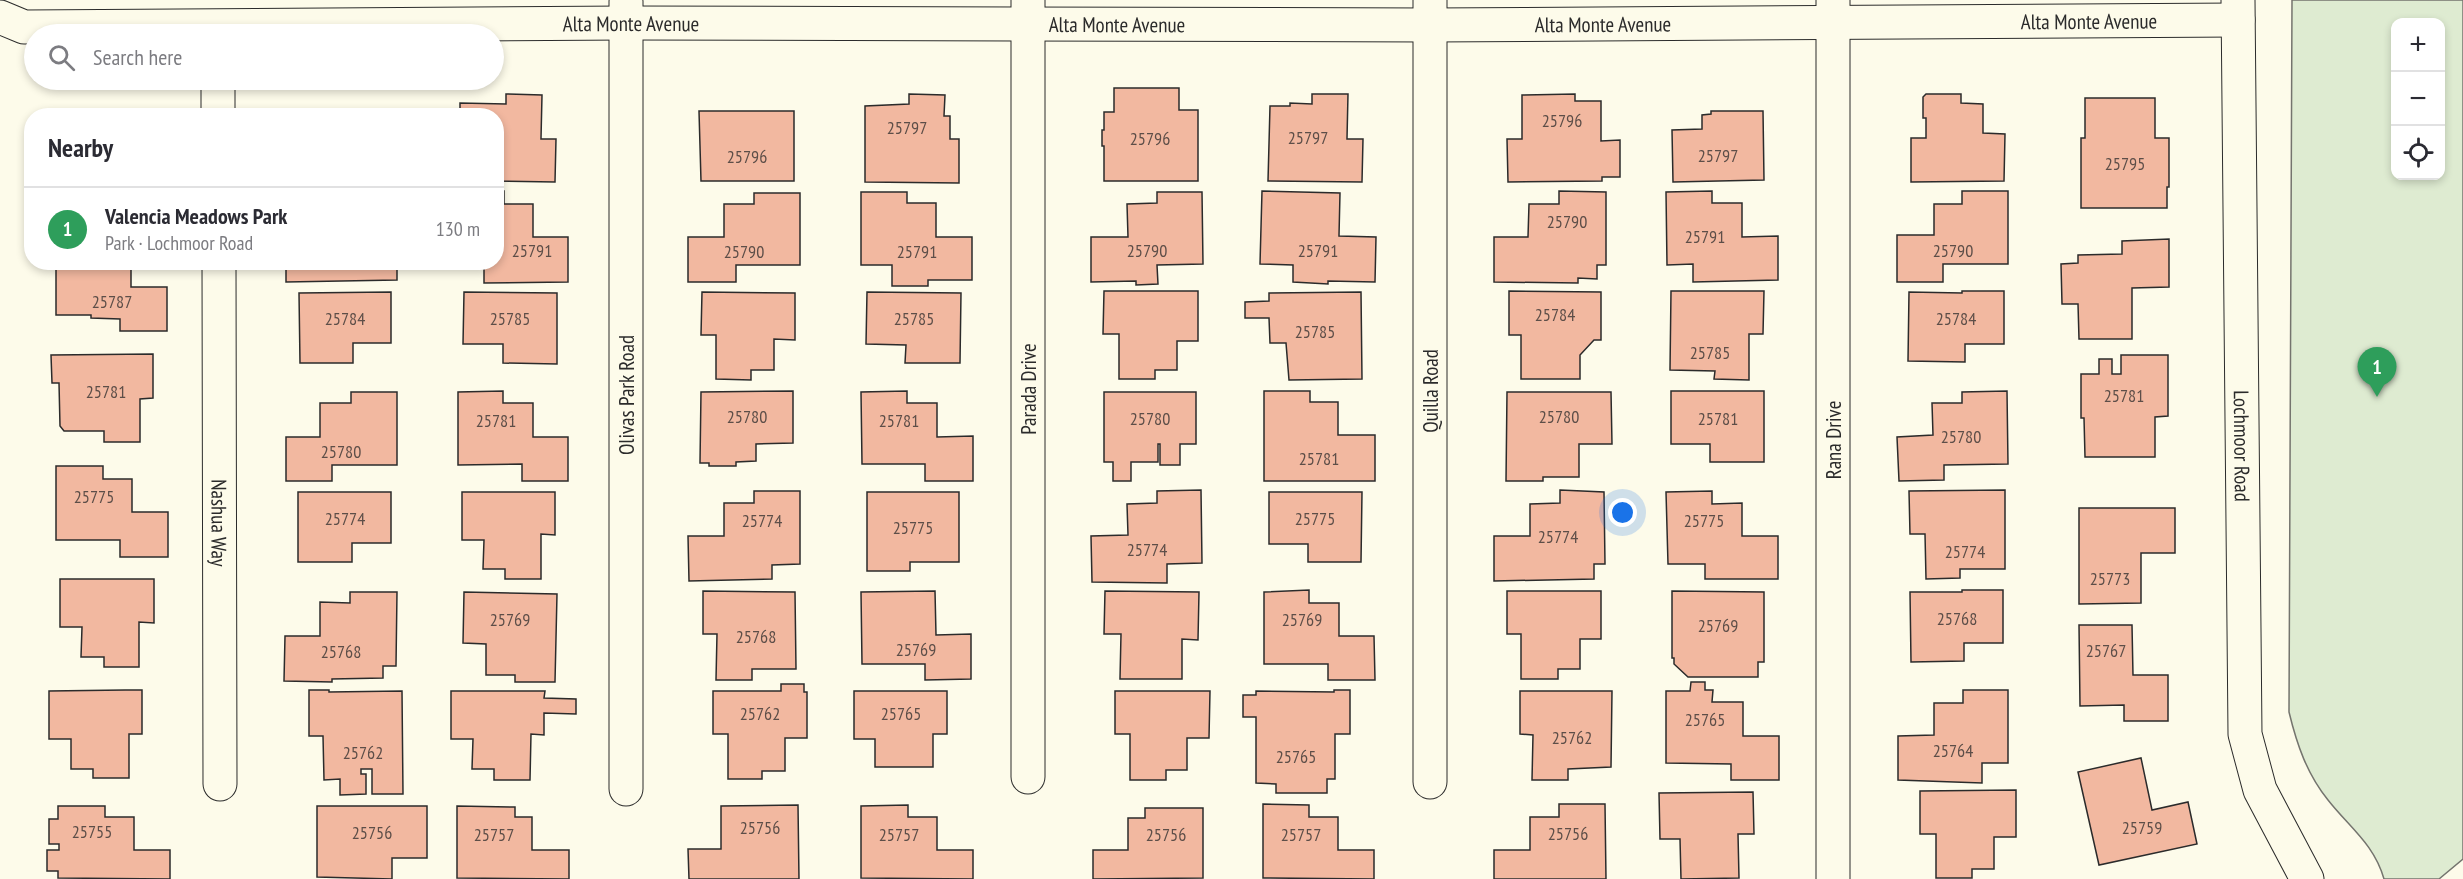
<!DOCTYPE html>
<html lang="en">
<head>
<meta charset="utf-8">
<style>
	:root { --surface:#fff; --page:#f2f2f3; --text:#2b2b33; --muted:#7c7c81; --line:#e1e1e2; --accent:#ea580c }
	body { margin:0; font-family:"PT Sans Narrow",sans-serif; background:var(--page); color:var(--text) }
	.controls { position:absolute; right:18px; top:18px; display:grid; overflow:hidden; border-radius:12px; box-shadow:0 3px 9px #0003 }
	.controls button { width:54px; height:54px; display:grid; place-items:center; padding:0; border:0; border-bottom:2px solid var(--line); background:var(--surface); color:var(--text); font:30px sans-serif }
	.you { position:absolute; left:1623px; top:513px; width:21px; height:21px; margin:-15px; border:4px solid #fff; border-radius:50%; background:#1a73e8; box-shadow:0 0 0 9px #1a73e833 }
	.badge { display:grid; place-items:center; width:39px; height:39px; border-radius:50%; background:var(--accent); color:#fff; font-size:20px; font-weight:700 }
	.pin { position:absolute; translate:-50% -50px; filter:drop-shadow(0 2px 3px #0008) }
	.pin::after { content:''; position:absolute; top:32px; width:21px; height:18px; background:inherit; clip-path:polygon(0 0,100% 0,50% 100%) }
	.list { margin:0; padding:0; list-style:none }
	h2 { display:flex; justify-content:space-between; align-items:center; height:78px; margin:0; padding:0 24px; font-size:26px }
	h2 small { font-size:20px; font-weight:400; color:var(--muted) }
	.list li { display:grid; grid-template-columns:39px 1fr auto; gap:18px; align-items:center; box-sizing:border-box; height:84px; padding:0 24px; border-top:2px solid var(--line) }
	.list b { display:block; font-size:22px; white-space:nowrap }
	.list p { margin:0; font-size:20px; white-space:nowrap; color:var(--muted) }
	.list em { font-size:20px; font-style:normal; color:var(--muted) }
	.icon { flex:none; width:33px; height:33px; fill:none; stroke:currentColor; stroke-width:2; stroke-linecap:round; stroke-linejoin:round }
	.map { position:relative; flex:none; width:2463px; height:879px; overflow:hidden }
	.search { position:absolute; background:var(--surface); box-shadow:0 3px 9px #0003; left:24px; top:24px; width:480px; height:66px; display:flex; align-items:center; gap:15px; box-sizing:border-box; padding:0 21px; border-radius:33px; color:var(--muted); font-size:22px }
	.panel { position:absolute; background:var(--surface); box-shadow:0 3px 9px #0003; left:24px; top:108px; width:480px; height:162px; border-radius:24px }
	.map>svg:first-child { display:block }
	.green { fill:#deebd1; stroke:#74746e; stroke-width:1.5; fill-rule:evenodd }
	.building { fill:#f2b8a0; stroke:#2b2b2b; stroke-width:1.5 }
	.lines { fill:none; stroke-linecap:round; stroke-linejoin:round }
	.minor-casing { stroke:#2b2b2b; stroke-width:35 }
	.minor { stroke:#fdfbea; stroke-width:33 }
	.labels { text-anchor:middle; dominant-baseline:central; stroke-width:4.5; stroke-linejoin:round; paint-order:stroke }
	.number-label { font-size:18px; fill:#5d4e48 }
	.street-label { font-size:21px; fill:#2b2b2b; stroke:#fdfbea }
</style>
</head>
<body>
<div class="map">
<svg width="2463" height="879" viewBox="0 0 2463 879">
	<rect width="100%" height="100%" fill="#fdfbea"/>
	<path class="green" d="M2292 0H2463V859L2439 879H2384C2374 844 2350 828 2328 800 2307 774 2297 745 2289 712ZM2396 22H2440V176H2396Z"/>
	<g class="building">
		<polygon points="1114,88 1179,88 1179,110 1198,110 1198,181 1104,181 1104,146 1102,146 1102,130 1104,130 1104,112 1114,112"/>
		<polygon points="506,94 542,95 541,139 556,139 555,182 496,181 496,116 460,116 460,103 506,104"/>
		<polygon points="909,94 945,95 944,116 950,116 950,139 959,139 959,183 865,182 865,106 909,104"/>
		<polygon points="1312,94 1348,94 1347,139 1363,139 1362,182 1268,181 1270,106 1290,106 1290,103 1312,104"/>
		<polygon points="1575,94 1575,101 1601,101 1601,141 1620,140 1620,177 1602,177 1602,181 1508,182 1507,139 1522,139 1522,95"/>
		<polygon points="1926,94 1961,94 1961,103 1983,104 1983,133 2005,134 2004,181 1911,182 1911,138 1926,138 1926,118 1923,118 1923,97"/>
		<polygon points="2085,98 2155,98 2155,138 2169,138 2169,187 2167,187 2167,208 2081,208 2081,138 2085,138"/>
		<rect x="300" y="111" width="53" height="5"/>
		<polygon points="699,111 794,111 794,181 701,181"/>
		<polygon points="1711,111 1763,111 1764,180 1673,182 1672,130 1702,129 1702,115 1711,114"/>
		<polygon points="496,191 504,191 504,204 533,204 533,237 568,237 568,282 484,283 484,265 458,265 458,262 496,262"/>
		<polygon points="1262,191 1340,193 1339,236 1376,237 1375,282 1328,281 1328,284 1293,282 1293,265 1260,264"/>
		<polygon points="1559,191 1606,192 1606,265 1597,265 1597,279 1578,278 1578,283 1494,282 1494,237 1528,237 1529,204 1559,204"/>
		<polygon points="1712,191 1712,203 1742,203 1742,237 1778,236 1778,280 1693,282 1693,264 1667,265 1666,192"/>
		<polygon points="1962,191 2008,191 2008,264 1943,264 1943,282 1897,282 1897,235 1934,235 1934,204 1962,204"/>
		<polygon points="861,192 907,192 907,203 936,203 936,237 972,237 972,280 928,280 928,286 892,286 892,265 861,265"/>
		<polygon points="1157,192 1202,192 1203,264 1157,265 1158,284 1136,285 1136,281 1091,282 1091,237 1128,237 1127,204 1157,203"/>
		<polygon points="754,193 800,193 800,265 736,265 736,282 688,282 688,237 724,237 724,204 754,204"/>
		<polygon points="2169,239 2169,287 2132,288 2132,339 2079,339 2078,304 2062,304 2061,264 2078,263 2078,255 2122,254 2122,241"/>
		<polygon points="56,262 131,262 131,287 167,287 167,331 120,331 120,319 91,318 91,315 56,315"/>
		<polygon points="286,262 397,262 397,280 286,282"/>
		<polygon points="1104,291 1198,291 1198,341 1177,341 1177,370 1155,370 1155,379 1119,379 1119,334 1103,334"/>
		<polygon points="1509,291 1601,292 1601,340 1594,340 1580,355 1580,379 1521,379 1521,335 1509,335"/>
		<polygon points="1671,291 1764,291 1763,334 1749,334 1749,380 1714,379 1715,371 1670,370"/>
		<polygon points="1962,291 2004,291 2004,344 1965,344 1965,362 1908,361 1909,292 1962,293"/>
		<polygon points="391,292 391,343 353,343 353,363 300,363 299,293"/>
		<polygon points="464,292 557,293 557,364 503,363 503,344 463,344"/>
		<polygon points="702,292 795,293 795,340 774,339 774,370 751,370 751,380 716,379 716,335 701,335"/>
		<polygon points="867,292 961,293 960,363 905,363 906,345 866,344"/>
		<polygon points="1361,292 1362,379 1289,380 1286,343 1270,343 1269,318 1245,318 1245,302 1269,301 1269,293"/>
		<polygon points="153,354 153,398 140,399 140,442 104,442 104,431 64,431 60,426 59,383 52,383 51,355"/>
		<polygon points="2121,355 2168,355 2168,416 2155,417 2155,457 2085,457 2084,418 2081,418 2081,374 2099,374 2099,359 2112,359 2112,374 2121,374"/>
		<polygon points="503,391 503,403 533,403 533,437 568,437 568,481 522,481 522,464 458,465 458,392"/>
		<polygon points="793,391 793,443 756,444 756,461 736,462 736,466 709,466 709,463 700,463 701,392"/>
		<polygon points="907,391 907,403 937,403 937,437 973,436 973,481 925,481 925,464 862,464 861,392"/>
		<polygon points="1264,391 1310,391 1310,402 1338,402 1338,435 1375,435 1375,481 1264,481"/>
		<polygon points="1671,391 1764,391 1764,462 1710,462 1710,444 1671,444"/>
		<polygon points="2007,391 2008,464 1944,465 1944,480 1899,481 1897,437 1933,435 1932,403 1962,403 1962,392"/>
		<polygon points="351,392 397,392 397,465 332,465 332,481 286,481 286,437 320,437 320,403 351,403"/>
		<polygon points="1104,392 1196,392 1196,444 1180,444 1180,465 1160,465 1160,444 1158,444 1158,462 1131,462 1131,481 1113,481 1113,462 1104,462"/>
		<polygon points="1507,392 1611,392 1612,444 1579,444 1579,477 1543,477 1543,481 1506,481"/>
		<polygon points="56,466 103,466 103,479 132,479 132,512 168,512 168,557 120,557 120,540 56,540"/>
		<polygon points="1201,490 1202,563 1167,564 1167,583 1092,582 1091,536 1128,535 1127,504 1157,503 1157,491"/>
		<polygon points="1560,490 1604,492 1605,564 1594,564 1594,579 1494,581 1494,536 1530,536 1530,504 1560,503"/>
		<polygon points="2005,490 2005,569 1960,569 1960,578 1926,579 1925,534 1910,534 1909,491"/>
		<polygon points="754,491 800,491 800,564 772,565 772,579 689,581 688,536 724,536 724,503 754,503"/>
		<polygon points="1712,491 1712,504 1742,503 1742,536 1778,536 1778,579 1705,579 1705,564 1668,564 1666,492"/>
		<polygon points="298,492 391,492 391,543 352,543 352,562 298,562"/>
		<polygon points="462,492 555,492 555,535 541,534 541,579 505,579 505,569 483,569 484,540 462,540"/>
		<polygon points="867,492 959,492 959,562 910,562 910,571 867,571"/>
		<polygon points="1269,492 1362,492 1361,562 1308,562 1308,544 1269,544"/>
		<polygon points="2079,508 2175,508 2175,553 2141,553 2141,603 2079,604"/>
		<polygon points="60,579 154,579 154,623 139,622 139,667 104,667 104,657 81,657 82,627 60,627"/>
		<polygon points="1309,590 1309,603 1339,603 1339,636 1374,636 1375,680 1328,680 1328,664 1264,664 1264,592"/>
		<polygon points="1962,590 2003,590 2003,643 1964,643 1964,661 1911,662 1910,592 1962,592"/>
		<polygon points="703,591 795,592 796,669 752,669 752,680 716,680 717,634 703,634"/>
		<polygon points="935,591 936,635 971,634 971,679 925,680 925,664 862,664 861,592"/>
		<polygon points="1105,591 1199,592 1198,640 1182,639 1182,679 1120,679 1121,634 1104,634"/>
		<polygon points="1507,591 1601,591 1601,639 1580,639 1580,669 1558,669 1558,679 1521,679 1521,634 1507,634"/>
		<polygon points="1672,591 1764,592 1764,662 1758,662 1758,677 1688,677 1674,664 1674,658 1672,658"/>
		<polygon points="350,592 397,592 396,666 383,666 383,678 332,679 332,682 284,681 285,636 320,636 320,602 350,603"/>
		<polygon points="464,592 557,594 555,682 515,682 515,675 486,675 486,644 463,643"/>
		<polygon points="2079,625 2132,625 2133,675 2168,675 2168,721 2124,721 2124,705 2080,706"/>
		<polygon points="1691,682 1705,682 1705,690 1713,690 1712,702 1743,702 1743,736 1779,736 1779,780 1731,780 1731,764 1666,763 1666,691 1690,691"/>
		<polygon points="781,684 804,684 804,692 807,692 807,738 785,738 785,771 762,771 762,779 728,779 728,734 713,734 713,691 781,691"/>
		<polygon points="125,690 142,690 142,734 129,734 129,778 93,778 93,769 71,769 71,739 49,739 49,691"/>
		<polygon points="309,690 329,690 329,692 402,691 403,794 372,794 372,769 361,769 361,774 366,774 366,794 340,795 340,779 324,780 323,736 309,736"/>
		<polygon points="1334,690 1350,690 1350,734 1335,734 1335,779 1327,779 1327,793 1276,793 1276,784 1256,783 1256,717 1243,717 1243,695 1256,695 1256,691 1334,692"/>
		<polygon points="1963,690 2008,690 2008,763 1982,763 1982,783 1898,780 1898,736 1934,735 1934,703 1963,703"/>
		<polygon points="451,691 545,691 544,698 576,699 576,714 544,713 544,735 531,734 530,780 494,780 494,769 472,769 473,739 451,739"/>
		<polygon points="854,691 947,691 947,734 933,734 933,767 875,767 875,739 854,739"/>
		<polygon points="1115,691 1210,691 1209,738 1187,738 1187,770 1166,770 1166,780 1130,780 1130,734 1115,734"/>
		<polygon points="1520,691 1612,691 1611,767 1568,769 1568,780 1532,780 1533,735 1520,734"/>
		<polygon points="2141,758 2152,810 2188,802 2197,844 2099,865 2078,772"/>
		<polygon points="2016,790 2016,837 1994,837 1994,869 1972,869 1972,878 1936,878 1936,834 1920,834 1920,791"/>
		<polygon points="1753,792 1754,834 1738,834 1739,878 1681,879 1680,839 1660,839 1659,793"/>
		<polygon points="1263,804 1309,805 1309,817 1338,817 1338,850 1374,850 1374,879 1263,878"/>
		<polygon points="1559,804 1605,804 1606,879 1494,879 1494,850 1530,850 1530,817 1559,817"/>
		<polygon points="798,805 799,879 689,879 688,849 721,849 721,806"/>
		<polygon points="908,805 908,817 937,817 937,850 973,850 973,879 861,878 861,806"/>
		<polygon points="58,806 105,806 105,817 134,817 134,850 170,850 170,879 58,878 58,871 47,871 47,850 59,850 59,844 49,844 49,819 58,819"/>
		<polygon points="317,806 427,806 427,858 392,858 392,879 317,877"/>
		<polygon points="457,806 515,807 515,817 532,817 532,850 569,850 569,879 457,878"/>
		<polygon points="1145,808 1203,808 1203,878 1093,879 1093,850 1128,850 1128,818 1145,818"/>
	</g>
	<g class="lines">
		<g class="minor-casing">
			<g id="minor">
				<polyline points="1833,0 1833,879"/>
				<path id="s1" d="M2238 0 2245 734 2260 790 2307 879"/>
				<path id="s2" d="M0 17 24 27 626 23 1430 25 2238 20"/>
				<polyline points="218,80 218,116"/>
				<path id="s3" d="M219 262 220 784"/>
				<polyline points="1028,777 1028,0"/>
				<polyline points="1430,782 1430,0"/>
				<polyline points="626,789 626,2"/>
			</g>
		</g>
		<use href="#minor" class="minor"/>
	</g>
	<g class="labels">
		<g class="number-label">
			<text x="1562" y="120">25796</text>
			<text x="907" y="127">25797</text>
			<text x="1308" y="137">25797</text>
			<text x="1150" y="138">25796</text>
			<text x="1718" y="155">25797</text>
			<text x="747" y="156">25796</text>
			<text x="2125" y="163">25795</text>
			<text x="1567" y="221">25790</text>
			<text x="1705" y="236">25791</text>
			<text x="532" y="250">25791</text>
			<text x="1147" y="250">25790</text>
			<text x="1318" y="250">25791</text>
			<text x="1953" y="250">25790</text>
			<text x="744" y="251">25790</text>
			<text x="917" y="251">25791</text>
			<text x="112" y="301">25787</text>
			<text x="1555" y="314">25784</text>
			<text x="345" y="318">25784</text>
			<text x="510" y="318">25785</text>
			<text x="914" y="318">25785</text>
			<text x="1956" y="318">25784</text>
			<text x="1315" y="331">25785</text>
			<text x="1710" y="352">25785</text>
			<text x="106" y="391">25781</text>
			<text x="2124" y="395">25781</text>
			<text x="747" y="416">25780</text>
			<text x="1559" y="416">25780</text>
			<text x="1150" y="418">25780</text>
			<text x="1718" y="418">25781</text>
			<text x="496" y="420">25781</text>
			<text x="899" y="420">25781</text>
			<text x="1961" y="436">25780</text>
			<text x="341" y="451">25780</text>
			<text x="1319" y="458">25781</text>
			<text x="94" y="496">25775</text>
			<text x="345" y="518">25774</text>
			<text x="1315" y="518">25775</text>
			<text x="762" y="520">25774</text>
			<text x="1704" y="520">25775</text>
			<text x="913" y="527">25775</text>
			<text x="1558" y="536">25774</text>
			<text x="1147" y="549">25774</text>
			<text x="1965" y="551">25774</text>
			<text x="2110" y="578">25773</text>
			<text x="1957" y="618">25768</text>
			<text x="510" y="619">25769</text>
			<text x="1302" y="619">25769</text>
			<text x="1718" y="625">25769</text>
			<text x="756" y="636">25768</text>
			<text x="916" y="649">25769</text>
			<text x="2106" y="650">25767</text>
			<text x="341" y="651">25768</text>
			<text x="760" y="713">25762</text>
			<text x="901" y="713">25765</text>
			<text x="1705" y="719">25765</text>
			<text x="1572" y="737">25762</text>
			<text x="1953" y="750">25764</text>
			<text x="363" y="752">25762</text>
			<text x="1296" y="756">25765</text>
			<text x="760" y="827">25756</text>
			<text x="2142" y="827">25759</text>
			<text x="92" y="831">25755</text>
			<text x="372" y="832">25756</text>
			<text x="1568" y="833">25756</text>
			<text x="494" y="834">25757</text>
			<text x="899" y="834">25757</text>
			<text x="1166" y="834">25756</text>
			<text x="1301" y="834">25757</text>
		</g>
		<g class="street-label">
			<text stroke="none"><textPath href="#s2" startOffset="2091">Alta Monte Avenue</textPath></text>
			<text stroke="none"><textPath href="#s2" startOffset="633">Alta Monte Avenue</textPath></text>
			<text stroke="none"><textPath href="#s2" startOffset="1119">Alta Monte Avenue</textPath></text>
			<text stroke="none"><textPath href="#s2" startOffset="1605">Alta Monte Avenue</textPath></text>
			<text transform="translate(1028 389) rotate(-90)">Parada Drive</text>
			<text transform="translate(1430 391) rotate(-90)">Quilla Road</text>
			<text transform="translate(626 395) rotate(-90)">Olivas Park Road</text>
			<text transform="translate(1833 440) rotate(-90)">Rana Drive</text>
			<text stroke="none"><textPath href="#s1" startOffset="446">Lochmoor Road</textPath></text>
			<text stroke="none"><textPath href="#s3" startOffset="261">Nashua Way</textPath></text>
		</g>
	</g>
</svg>
<div class="controls">
<button>+</button>
<button>−</button>
<button><svg class="icon" aria-label="locate" viewBox="0 0 24 24"><circle cx="12" cy="12" r="6"/><path d="M12 2v4M12 18v4M2 12h4M18 12h4"/></svg></button>
</div>
<div class="you"></div>
<div class="pin badge" style="left:2377px;top:397px;background:#2e9e5b">1</div>
<div class="search"><svg class="icon" aria-label="search" viewBox="0 0 24 24"><circle cx="10" cy="10" r="6"/><path d="M15 15l6 6"/></svg>Search here</div>
<section class="panel">
<h2>Nearby<small></small></h2>
<ul class="list">
<li><span class="badge" style="background:#2e9e5b">1</span><div><b>Valencia Meadows Park</b><p>Park · Lochmoor Road</p></div><em>130 m</em></li>
</ul>
</section>
</div>
</body>
</html>
